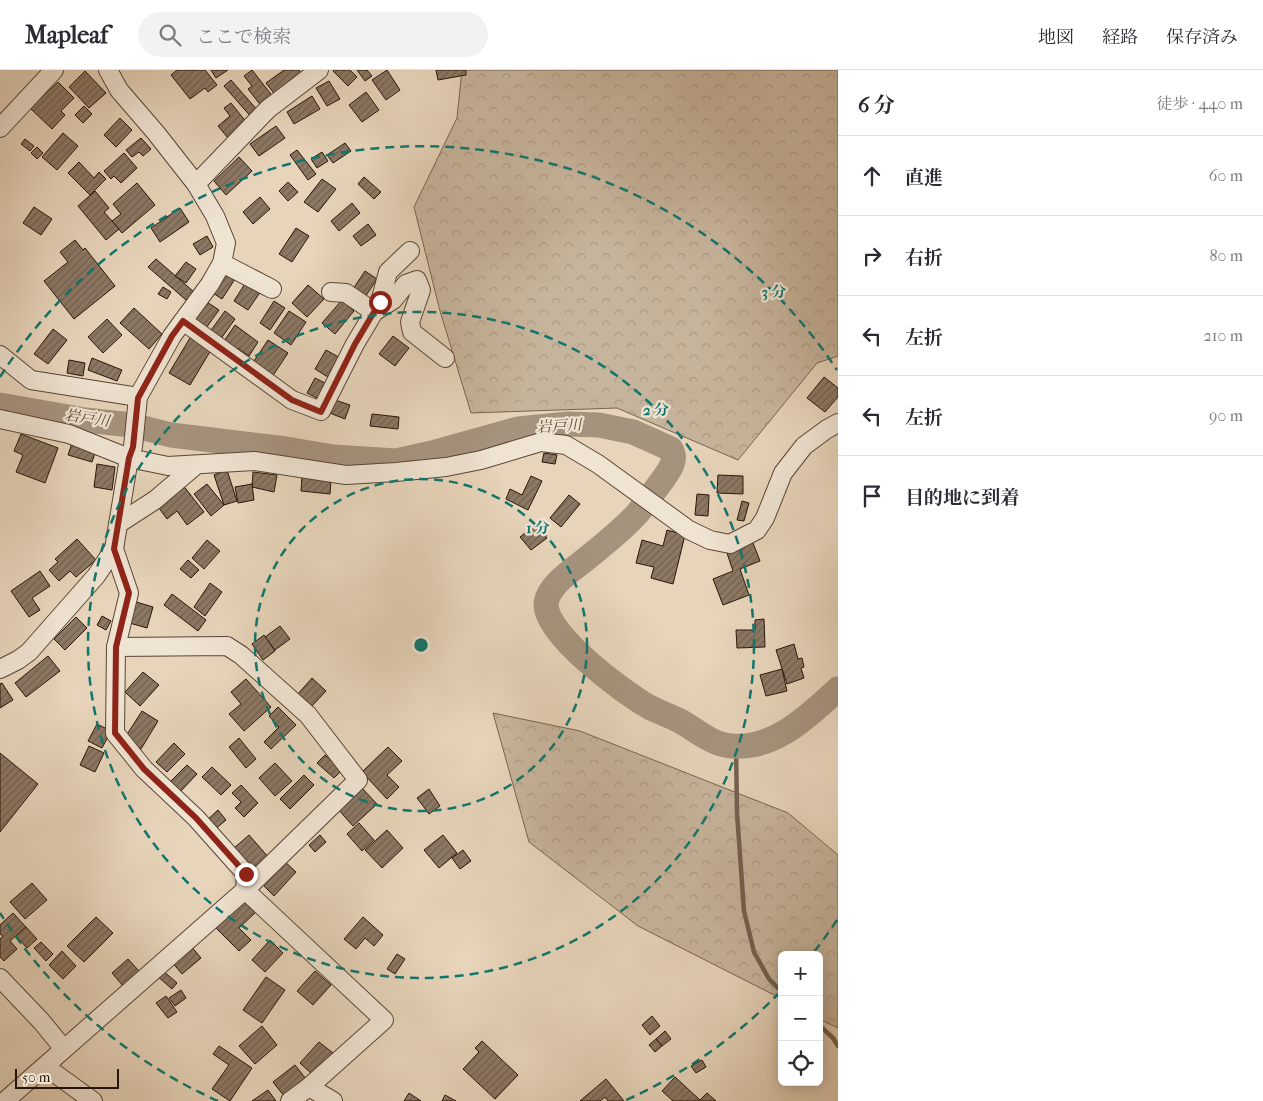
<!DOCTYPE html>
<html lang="ja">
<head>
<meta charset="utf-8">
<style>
	:root { --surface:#fff; --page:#f2f2f3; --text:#2b2b33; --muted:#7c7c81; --line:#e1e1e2 }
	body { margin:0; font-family:"IM FELL French Canon","Noto Serif JP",serif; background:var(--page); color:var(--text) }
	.controls { position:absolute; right:15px; bottom:15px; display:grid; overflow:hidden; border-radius:8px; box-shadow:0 2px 12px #0003 }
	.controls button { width:45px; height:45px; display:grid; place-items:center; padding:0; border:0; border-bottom:1px solid var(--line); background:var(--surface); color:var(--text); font:25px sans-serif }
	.scale { position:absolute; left:15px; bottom:12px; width:104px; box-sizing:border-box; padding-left:5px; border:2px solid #291509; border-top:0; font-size:14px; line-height:18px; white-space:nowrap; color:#291509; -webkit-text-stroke:4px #efe3d2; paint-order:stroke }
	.stop { position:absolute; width:15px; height:15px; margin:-11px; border:4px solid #8f2418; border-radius:50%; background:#fff }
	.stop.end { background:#8f2418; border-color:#fff; box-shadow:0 1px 5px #0008 }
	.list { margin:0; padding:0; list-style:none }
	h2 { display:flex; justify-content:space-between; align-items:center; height:65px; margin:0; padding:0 20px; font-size:21px }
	h2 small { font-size:16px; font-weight:400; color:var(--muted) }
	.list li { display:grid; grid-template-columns:32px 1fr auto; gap:15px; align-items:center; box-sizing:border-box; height:80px; padding:0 20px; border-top:1px solid var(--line) }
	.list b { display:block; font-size:19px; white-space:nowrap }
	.list em { font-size:16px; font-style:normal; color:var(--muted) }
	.icon { flex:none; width:28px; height:28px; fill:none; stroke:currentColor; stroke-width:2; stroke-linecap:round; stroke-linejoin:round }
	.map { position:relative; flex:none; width:838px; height:1031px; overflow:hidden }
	header { display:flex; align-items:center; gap:30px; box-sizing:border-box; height:70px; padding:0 25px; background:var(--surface); border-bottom:1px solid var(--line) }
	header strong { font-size:24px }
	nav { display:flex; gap:28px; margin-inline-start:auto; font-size:18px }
	.search { width:350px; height:45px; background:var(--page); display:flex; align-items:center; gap:12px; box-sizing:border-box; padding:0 18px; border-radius:28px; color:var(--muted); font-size:19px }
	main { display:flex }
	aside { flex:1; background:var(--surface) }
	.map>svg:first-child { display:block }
	.forest { fill:url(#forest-crowns); stroke:#786452 }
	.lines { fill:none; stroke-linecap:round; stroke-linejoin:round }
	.stream { stroke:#74614f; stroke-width:4.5 }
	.river { stroke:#a6937e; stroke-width:25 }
	.building { fill:url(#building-hatch); stroke:#291509 }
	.minor-casing { stroke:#584535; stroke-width:20 }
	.minor { stroke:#efe3d2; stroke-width:18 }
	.route { stroke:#8f2418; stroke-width:6 }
	.ring { fill:none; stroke:#0f766e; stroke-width:2.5; stroke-dasharray:9 6 }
	.labels { text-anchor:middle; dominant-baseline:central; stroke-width:4.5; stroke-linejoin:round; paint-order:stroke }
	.water-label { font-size:15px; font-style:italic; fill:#5b4738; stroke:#efe3d2 }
	.centre { fill:#0f766e; stroke:#efe3d2; stroke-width:2.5 }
	.ring-label { font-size:15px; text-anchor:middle; font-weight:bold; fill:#0f766e; stroke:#efe3d2; stroke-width:4.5; stroke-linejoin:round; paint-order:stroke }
</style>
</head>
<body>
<header>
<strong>Mapleaf</strong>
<div class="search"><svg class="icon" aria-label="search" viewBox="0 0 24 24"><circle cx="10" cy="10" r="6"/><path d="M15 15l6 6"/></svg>ここで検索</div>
<nav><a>地図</a><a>経路</a><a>保存済み</a></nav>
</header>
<main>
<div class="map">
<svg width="838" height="1031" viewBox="0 0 838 1031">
	<defs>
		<pattern id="forest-crowns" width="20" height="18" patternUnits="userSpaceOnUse" patternTransform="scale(1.25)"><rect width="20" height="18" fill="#c7b49c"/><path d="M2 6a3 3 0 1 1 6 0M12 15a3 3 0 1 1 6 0" fill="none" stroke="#ab9a85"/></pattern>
		<pattern id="building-hatch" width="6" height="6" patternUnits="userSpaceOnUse" patternTransform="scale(1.25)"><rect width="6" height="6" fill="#8c7865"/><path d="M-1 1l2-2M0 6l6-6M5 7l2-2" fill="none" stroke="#726151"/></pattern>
	</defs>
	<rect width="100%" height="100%" fill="#e7d4ba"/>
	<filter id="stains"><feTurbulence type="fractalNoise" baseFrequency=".004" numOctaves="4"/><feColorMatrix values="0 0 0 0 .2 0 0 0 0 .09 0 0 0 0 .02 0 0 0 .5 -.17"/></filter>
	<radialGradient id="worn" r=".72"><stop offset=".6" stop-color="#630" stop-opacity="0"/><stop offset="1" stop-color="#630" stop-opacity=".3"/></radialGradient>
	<g class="forest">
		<polygon points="462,0 838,0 838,286 817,293 738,390 617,338 471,343 440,241 414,137 457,48"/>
		<polygon points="493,643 580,661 788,743 838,785 838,958 819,949 819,885 782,885 782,929 638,856 529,772"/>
	</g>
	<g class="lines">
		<g class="stream">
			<polyline points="736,676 737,743 744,841 754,882 769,909 782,922"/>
			<polyline points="819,955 833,968 838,976"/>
		</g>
		<path class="river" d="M0 335 85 350 132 355 171 365 286 379 333 387 396 391 432 383 518 359 568 354 599 355 633 362 671 379C678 391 668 402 661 412 653 423 645 435 636 445 619 463 600 478 581 493 572 500 560 508 553 518 550 522 546 529 546 535 547 566 623 622 649 637 659 642 670 646 680 651 696 660 711 674 731 676 775 680 808 646 838 619"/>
	</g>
	<g class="building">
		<polygon points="177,0 205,0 217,15 208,22 205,18 190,29 171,5"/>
		<polygon points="211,0 228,0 216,8"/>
		<polygon points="252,0 274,28 262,37 248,19 252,16 244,6"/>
		<polygon points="284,0 299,0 303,6 276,26 266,13"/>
		<polygon points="334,0 350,0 357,7 348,16 333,1"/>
		<polygon points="357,0 367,0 372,6 365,11"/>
		<polygon points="387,0 400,20 386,30 372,10"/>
		<polygon points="436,0 466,0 466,5 438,10"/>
		<polygon points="85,1 106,23 89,38 69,17"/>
		<polygon points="231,10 259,42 252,48 224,16"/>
		<polygon points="329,11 340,29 327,36 316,18"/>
		<polygon points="58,12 74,28 61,41 65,45 52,59 30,38"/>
		<polygon points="366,22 379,40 362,52 349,35"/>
		<polygon points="312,26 320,39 294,54 287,42"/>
		<polygon points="231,33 247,53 228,68 218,56 230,46 224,38"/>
		<polygon points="84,36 92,44 83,53 75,45"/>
		<polygon points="120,48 132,60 116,77 104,65"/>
		<polygon points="276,56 285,68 259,86 250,74"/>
		<polygon points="63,63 78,76 57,100 42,87"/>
		<polygon points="141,68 151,79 143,86 139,82 132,87 126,80"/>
		<polygon points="25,69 34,76 30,81 21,74"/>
		<polygon points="345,73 351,81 333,93 327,85"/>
		<polygon points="37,77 43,83 37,89 31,83"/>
		<polygon points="297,80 316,104 308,110 290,85"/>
		<polygon points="322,82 328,91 317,98 311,89"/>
		<polygon points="124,83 137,98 121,113 114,106 111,109 104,101"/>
		<polygon points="239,87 252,101 226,125 214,111"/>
		<polygon points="79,92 94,108 99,102 106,109 90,125 68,103"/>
		<polygon points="364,107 381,122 374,129 358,114"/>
		<polygon points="322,109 336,119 318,142 304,132"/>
		<polygon points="288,112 298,122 288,131 279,121"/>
		<polygon points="137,113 155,135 122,163 112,151 121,144 113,134"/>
		<polygon points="95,121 109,138 104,142 119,159 106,170 78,136"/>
		<polygon points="260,127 270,139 253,154 243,142"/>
		<polygon points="352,133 360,143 339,161 331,151"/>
		<polygon points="34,137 52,149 41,165 23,153"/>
		<polygon points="180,138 189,152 160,172 151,158"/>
		<polygon points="368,154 376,165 361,176 353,166"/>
		<polygon points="296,158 309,166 292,192 279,184"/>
		<polygon points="207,166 213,177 200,185 193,174"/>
		<polygon points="75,170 83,180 85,178 115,216 74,249 44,211 68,192 60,182"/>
		<polygon points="156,189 194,222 186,230 148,197"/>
		<polygon points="186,192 196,199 186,213 175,206"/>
		<polygon points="228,200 237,206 222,229 213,223"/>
		<polygon points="365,201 377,209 365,227 353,219"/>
		<polygon points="246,212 261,221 248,240 234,231"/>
		<polygon points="308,215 324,229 307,247 292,233"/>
		<polygon points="163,217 171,222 167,229 158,224"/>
		<polygon points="342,230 354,241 335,264 322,253"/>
		<polygon points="274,231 285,238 270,260 260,253"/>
		<polygon points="207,232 219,240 206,258 194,250"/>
		<polygon points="134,238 162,264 149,279 120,253"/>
		<polygon points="225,241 235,249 220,270 209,263"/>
		<polygon points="289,241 306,252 291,275 274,263"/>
		<polygon points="107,249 122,265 103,283 88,267"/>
		<polygon points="235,255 258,272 249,286 237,278 234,282 222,274"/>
		<polygon points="53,259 67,270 48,294 34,284"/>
		<polygon points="193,263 214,275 190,315 169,303"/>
		<polygon points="393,266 409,278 395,296 379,284"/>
		<polygon points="268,270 288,283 270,310 250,297"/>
		<polygon points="326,280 342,289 331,309 315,299"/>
		<polygon points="92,288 122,300 117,311 88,300"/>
		<polygon points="69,290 85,293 83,306 67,303"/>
		<polygon points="824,307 838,318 838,327 825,342 807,328"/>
		<polygon points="315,308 329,315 321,330 307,323"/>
		<polygon points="332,329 350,335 345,349 327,342"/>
		<polygon points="372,344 399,347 398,359 370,356"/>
		<polygon points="21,364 58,378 45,413 16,402 23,385 14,381"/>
		<polygon points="72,373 96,380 92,392 68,385"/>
		<polygon points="544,383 557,385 555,394 542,392"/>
		<polygon points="97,394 115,397 112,420 94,417"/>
		<polygon points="227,400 237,431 224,435 214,405"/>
		<polygon points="253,402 277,405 274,422 252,417"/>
		<polygon points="718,405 743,406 743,424 717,423"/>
		<polygon points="302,406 331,409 330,424 301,421"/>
		<polygon points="531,406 542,411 528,440 506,429 510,419 522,425"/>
		<polygon points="182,414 204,442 187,455 177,441 167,449 156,434"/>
		<polygon points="207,414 224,435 211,446 194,424"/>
		<polygon points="252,414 254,430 238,433 235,417"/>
		<polygon points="697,424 709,425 708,446 695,445"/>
		<polygon points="569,425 580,434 561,457 550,448"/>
		<polygon points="742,431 749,433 744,451 737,450"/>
		<polygon points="536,454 547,468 531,480 520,467"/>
		<polygon points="667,460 685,465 673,514 651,508 654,497 636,493 642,470 663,476"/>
		<polygon points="77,469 96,490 76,507 70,501 59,511 49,500 58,492 55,489"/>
		<polygon points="207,470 220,481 204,499 192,488"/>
		<polygon points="753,473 760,491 740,499 749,525 723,535 713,509 733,501 727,483"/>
		<polygon points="188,490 199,500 191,508 180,499"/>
		<polygon points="40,501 50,516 32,528 40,540 29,547 11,521"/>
		<polygon points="210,513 222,522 205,546 194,537"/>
		<polygon points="172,524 206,550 198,561 164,535"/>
		<polygon points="133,531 153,537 147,558 126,552"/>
		<polygon points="102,546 111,551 106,560 97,555"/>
		<polygon points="76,547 87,558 65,580 54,569"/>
		<polygon points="764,549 765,577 737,578 736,560 755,560 755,550"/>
		<polygon points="280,556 290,569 275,580 265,567"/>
		<polygon points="264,565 275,581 263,590 252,574"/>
		<polygon points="794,574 798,589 802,588 804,597 801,598 804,608 787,614 776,580"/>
		<polygon points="48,586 60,601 26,627 15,613"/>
		<polygon points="782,599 787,621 766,626 760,605"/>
		<polygon points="143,602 159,615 140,636 125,622"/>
		<polygon points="312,608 326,621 311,637 297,625"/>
		<polygon points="246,609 271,637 244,661 229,644 241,634 231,622"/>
		<polygon points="2,613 13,630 0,638 0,614"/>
		<polygon points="278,637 296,655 271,679 264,672 279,657 269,646"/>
		<polygon points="142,641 158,651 141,679 124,669"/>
		<polygon points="97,654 111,661 102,678 88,671"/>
		<polygon points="239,668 256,689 246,698 229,677"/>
		<polygon points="174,673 185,684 167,702 156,692"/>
		<polygon points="89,676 104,683 95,702 80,695"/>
		<polygon points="388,677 402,691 387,705 399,717 387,729 362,702"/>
		<polygon points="0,683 38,714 0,762"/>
		<polygon points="325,685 342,700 334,708 317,693"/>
		<polygon points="275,693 292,711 275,726 259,708"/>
		<polygon points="187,695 197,704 180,722 170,712"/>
		<polygon points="212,697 231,715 221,725 202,707"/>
		<polygon points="304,705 314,715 290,739 280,729"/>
		<polygon points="241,715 258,733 244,747 235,738 241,732 232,723"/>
		<polygon points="360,716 377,734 353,756 337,738"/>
		<polygon points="429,719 440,736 429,744 417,728"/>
		<polygon points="218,740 226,750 213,761 205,752"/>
		<polygon points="359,753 374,770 362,781 347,764"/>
		<polygon points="387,760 403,778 382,798 365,780"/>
		<polygon points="249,765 270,789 255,802 233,779"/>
		<polygon points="320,765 326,772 315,782 309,775"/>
		<polygon points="443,765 457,783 439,798 424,780"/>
		<polygon points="463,780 471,791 460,799 452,788"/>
		<polygon points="283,790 296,802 274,826 261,813"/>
		<polygon points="32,813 47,830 25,849 10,832"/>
		<polygon points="242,827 257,841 239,858 251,870 239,881 213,855"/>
		<polygon points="13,843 26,857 10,871 17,879 4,891 0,887 0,869 3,866 0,864 0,855"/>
		<polygon points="96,847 113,863 84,892 67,876"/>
		<polygon points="363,847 383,865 374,876 365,868 356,879 344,869"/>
		<polygon points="26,857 37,869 27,878 16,866"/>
		<polygon points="270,870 283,883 265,902 252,890"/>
		<polygon points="41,872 53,884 46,891 34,878"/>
		<polygon points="190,875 201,888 182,904 171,891"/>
		<polygon points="62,881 76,896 63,909 49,895"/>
		<polygon points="397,884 405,889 395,904 387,899"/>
		<polygon points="128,889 139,901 123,916 112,903"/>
		<polygon points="161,899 177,913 172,919 156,905"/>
		<polygon points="315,901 331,915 313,935 297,921"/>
		<polygon points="266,907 285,920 262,953 243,940"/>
		<polygon points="181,920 186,928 175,936 169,928"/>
		<polygon points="166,926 177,942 168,948 156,933"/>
		<polygon points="652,946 660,956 650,965 642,955"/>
		<polygon points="262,956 277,975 255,994 239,976"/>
		<polygon points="665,961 671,969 662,976 656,969"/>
		<polygon points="656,969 662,976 655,982 649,975"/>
		<polygon points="482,971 518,1005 495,1029 463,999 479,982 475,978"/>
		<polygon points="319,972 333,983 313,1005 300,993"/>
		<polygon points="219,976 252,998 230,1031 212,1019 229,995 213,984"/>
		<polygon points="702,990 706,997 696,1003 691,996"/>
		<polygon points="295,995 306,1009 284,1026 273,1012"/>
		<polygon points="675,1007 700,1030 707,1023 716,1031 673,1031 662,1021"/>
		<polygon points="606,1009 624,1031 608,1031 605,1027 600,1031 580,1031"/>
		<polygon points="268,1020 276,1031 252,1031"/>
		<polygon points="409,1023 421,1031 404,1031"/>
		<polygon points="445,1025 456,1031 442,1031"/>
	</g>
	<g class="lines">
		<g class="minor-casing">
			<g id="minor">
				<polyline points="0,58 54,0"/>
				<polyline points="196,114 268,39 319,0"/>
				<polyline points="222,193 272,219"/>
				<polyline points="331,222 346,223 374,242 393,230 406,214 417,210 421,220 410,252 412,262 445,288"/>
				<polyline points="183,251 292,330 321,341 355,274 380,232 388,202 410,181"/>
				<polyline points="0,285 31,310 138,327"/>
				<polyline points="0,349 69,364 129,388 168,396 254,391 346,405 396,402 446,397 481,390 541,372 566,375 598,394 689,460 710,470 730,474 757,460 765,448 783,403 804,376 827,359 838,353"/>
				<polyline points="118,454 155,430 195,396"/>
				<polyline points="114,479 129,523 116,577 115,663 144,699 196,748 246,804 245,820 384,950 309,1017 290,1031"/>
				<polyline points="0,599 18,590 29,582 96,506 114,479 129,388 133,377 138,327 172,266 210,214 222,193 226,173 215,146 196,114 156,63 119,20 108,0"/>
				<polyline points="0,908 41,951 64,979"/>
				<polyline points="46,997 93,1031"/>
				<polyline points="309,1017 333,1031"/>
				<polyline points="5,1031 245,820 358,710 308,645 241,585 227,576 116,577"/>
			</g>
		</g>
		<use href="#minor" class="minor"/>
	</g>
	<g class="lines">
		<polyline class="route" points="246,804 196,748 144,699 115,663 116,577 129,523 114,479 129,388 133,377 138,328 172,266 183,251 292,330 321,342 355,274 380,232"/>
	</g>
	<g class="ring">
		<circle cx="421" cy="575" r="166"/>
		<circle cx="421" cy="575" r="333"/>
		<path d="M837 850A499 499 0 0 1 814 882M780 922A499 499 0 0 1 624 1031M218 1031A499 499 0 0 1 0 843M0 307A499 499 0 0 1 837 300"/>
	</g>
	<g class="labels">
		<g class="water-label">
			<text transform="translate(87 348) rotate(9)">岩戸川</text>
			<text transform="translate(559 356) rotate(-3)">岩戸川</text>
		</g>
	</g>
	<circle cx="421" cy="575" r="8" class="centre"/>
	<g class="ring-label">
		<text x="774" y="227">3 分</text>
		<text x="656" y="345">2 分</text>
		<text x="538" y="463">1 分</text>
	</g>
	<rect width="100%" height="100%" filter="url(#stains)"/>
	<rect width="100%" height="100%" fill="url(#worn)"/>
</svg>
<div class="controls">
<button>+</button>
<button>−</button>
<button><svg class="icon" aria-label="locate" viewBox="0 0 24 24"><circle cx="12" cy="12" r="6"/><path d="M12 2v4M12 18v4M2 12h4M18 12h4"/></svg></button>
</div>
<div class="scale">50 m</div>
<div class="stop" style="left:380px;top:232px"></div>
<div class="stop end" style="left:246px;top:804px"></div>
</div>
<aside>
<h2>6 分<small>徒歩 · 440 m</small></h2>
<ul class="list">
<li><svg class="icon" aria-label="ahead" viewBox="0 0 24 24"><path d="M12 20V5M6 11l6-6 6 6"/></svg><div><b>直進</b></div><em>60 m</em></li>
<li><svg class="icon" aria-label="right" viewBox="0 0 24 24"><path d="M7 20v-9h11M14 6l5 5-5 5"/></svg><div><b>右折</b></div><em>80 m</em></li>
<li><svg class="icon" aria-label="left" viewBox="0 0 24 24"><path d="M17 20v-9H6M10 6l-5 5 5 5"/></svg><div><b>左折</b></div><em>210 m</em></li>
<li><svg class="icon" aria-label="left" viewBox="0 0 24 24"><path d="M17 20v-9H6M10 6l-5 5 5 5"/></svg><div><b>左折</b></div><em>90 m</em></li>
<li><svg class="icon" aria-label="arrive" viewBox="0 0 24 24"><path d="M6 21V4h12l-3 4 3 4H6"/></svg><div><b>目的地に到着</b></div></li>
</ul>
</aside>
</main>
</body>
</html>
